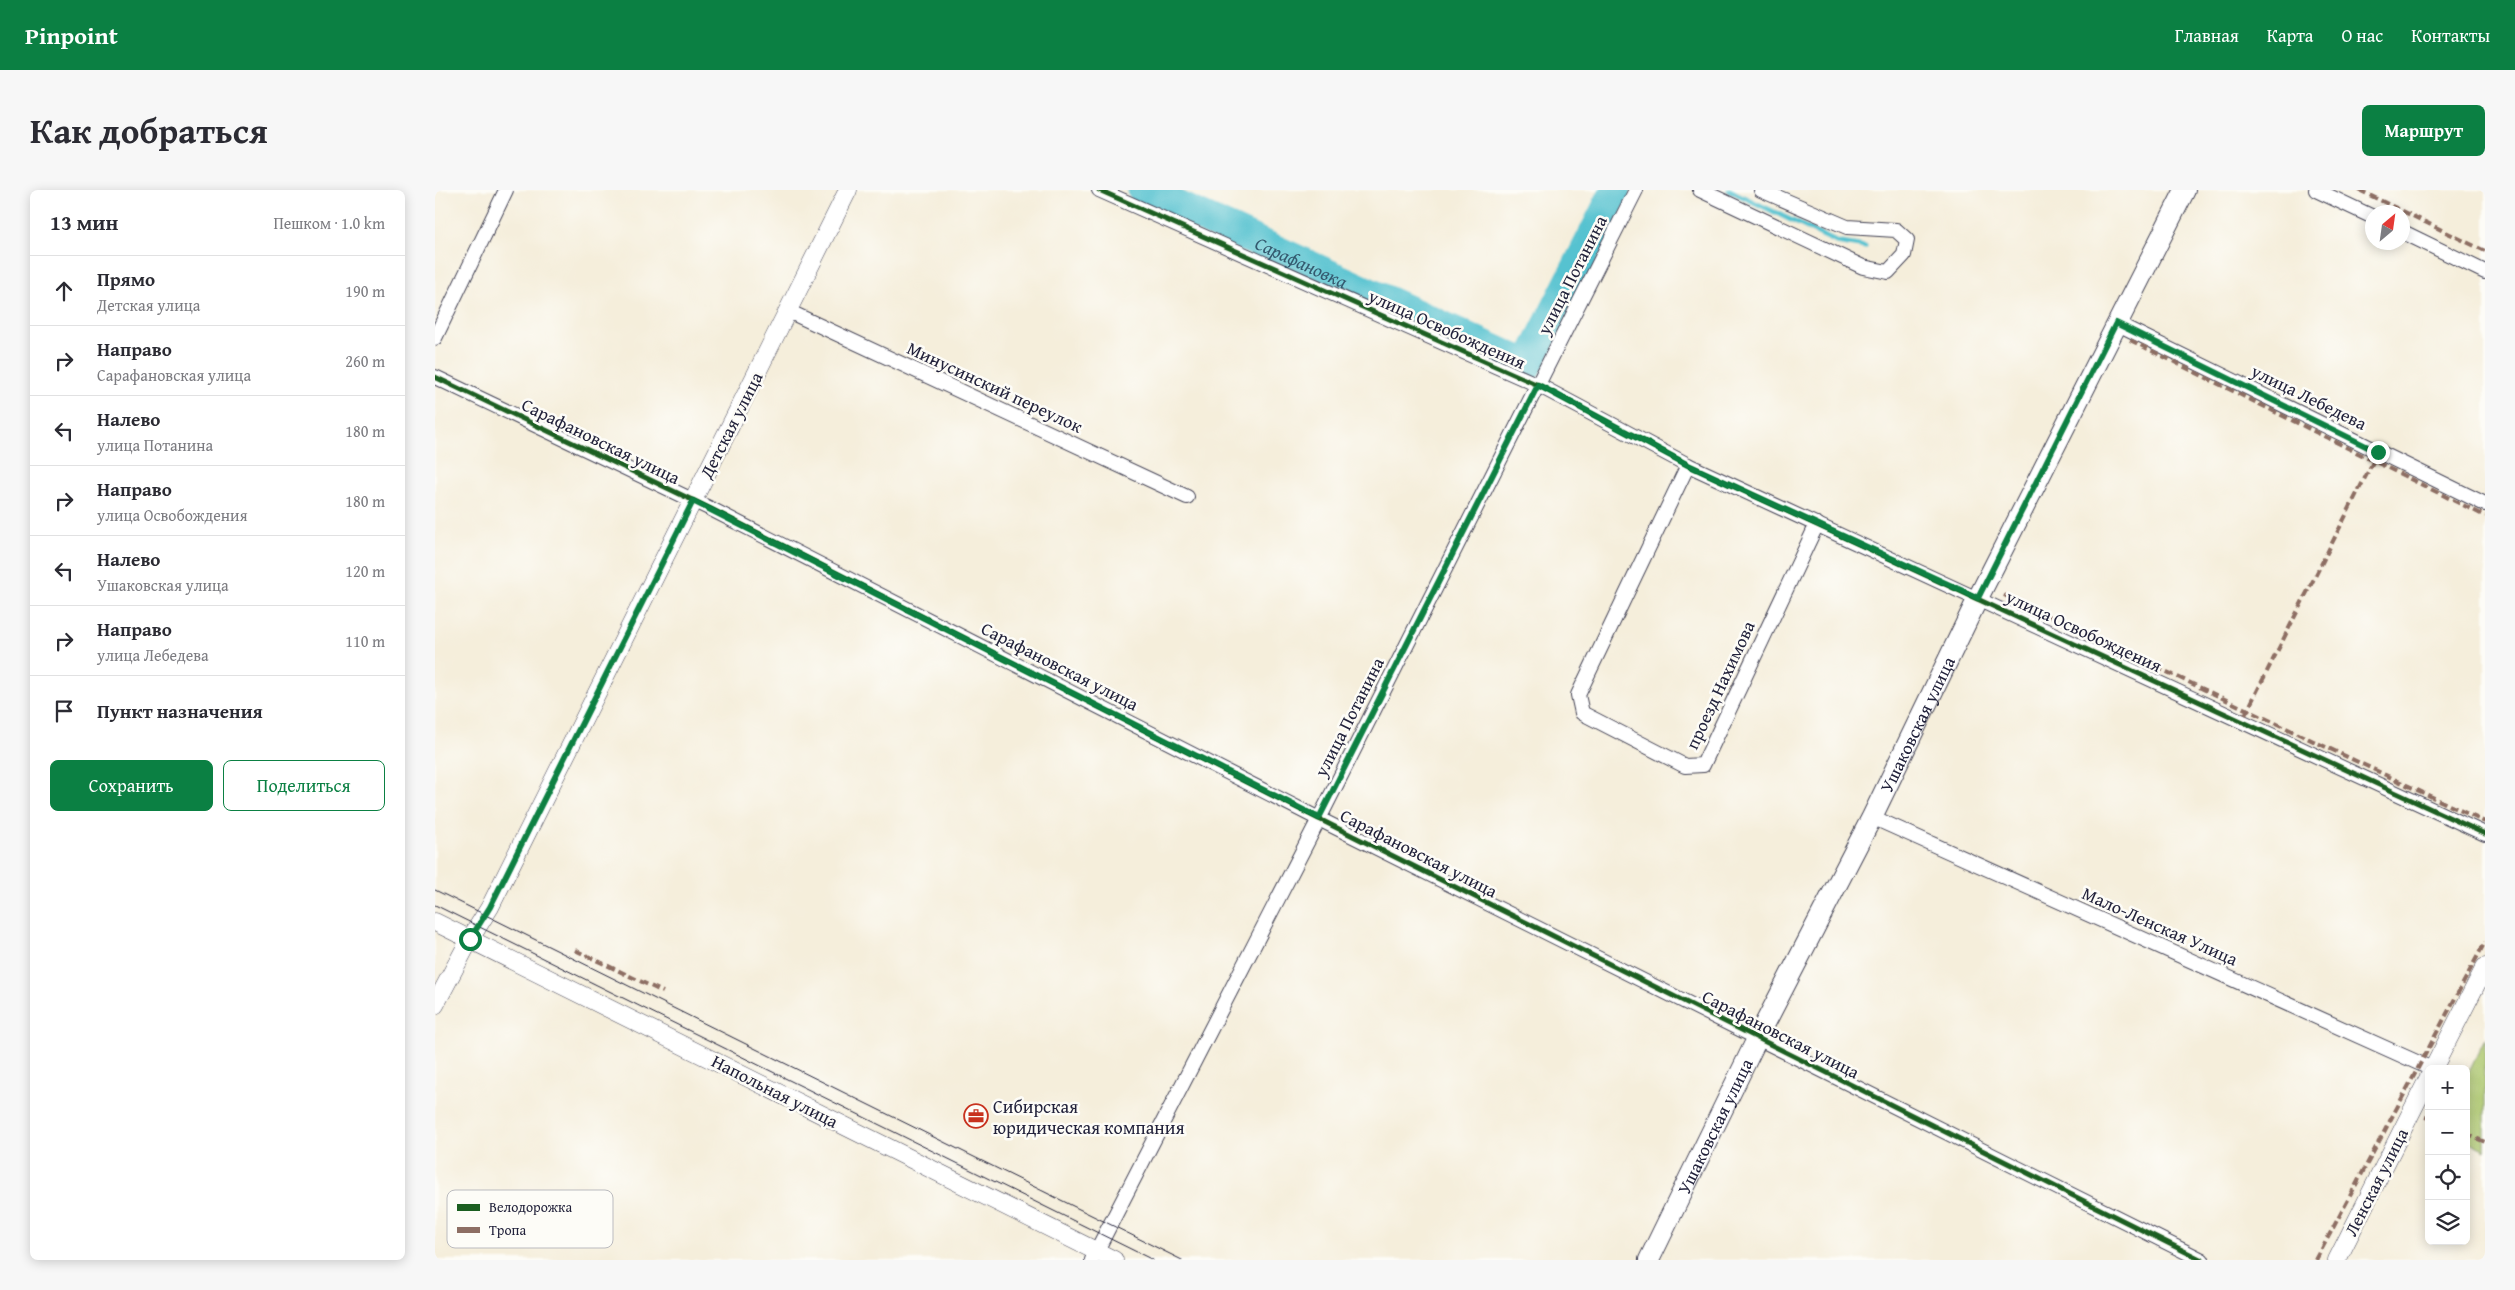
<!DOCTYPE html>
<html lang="ru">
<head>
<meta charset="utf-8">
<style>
	:root { --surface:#fff; --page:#f7f7f7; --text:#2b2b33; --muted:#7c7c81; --line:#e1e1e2; --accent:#0b8043 }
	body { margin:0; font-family:"Gentium Book Plus",serif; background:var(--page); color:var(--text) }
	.controls { position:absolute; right:15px; bottom:15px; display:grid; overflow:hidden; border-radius:8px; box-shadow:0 2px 12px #0003 }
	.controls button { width:45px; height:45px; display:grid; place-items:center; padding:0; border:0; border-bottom:1px solid var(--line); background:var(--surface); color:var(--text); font:25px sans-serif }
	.compass { position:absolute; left:1930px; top:15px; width:45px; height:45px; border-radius:50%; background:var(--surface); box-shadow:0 2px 12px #0003; rotate:29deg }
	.stop { position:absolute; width:15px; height:15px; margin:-11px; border:4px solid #0b8043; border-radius:50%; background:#fff }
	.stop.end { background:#0b8043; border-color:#fff; box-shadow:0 1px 5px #0008 }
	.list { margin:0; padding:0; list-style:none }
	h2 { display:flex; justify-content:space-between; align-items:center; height:65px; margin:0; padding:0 20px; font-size:21px }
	h2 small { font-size:16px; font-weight:400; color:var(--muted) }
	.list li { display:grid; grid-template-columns:32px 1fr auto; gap:15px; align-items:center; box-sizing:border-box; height:70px; padding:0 20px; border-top:1px solid var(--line) }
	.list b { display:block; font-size:19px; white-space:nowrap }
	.list p { margin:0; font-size:16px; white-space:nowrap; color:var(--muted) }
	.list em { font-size:16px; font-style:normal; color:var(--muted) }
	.actions { display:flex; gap:10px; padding:15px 20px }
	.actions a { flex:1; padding:11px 0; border:1px solid var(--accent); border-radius:8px; text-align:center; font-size:18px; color:var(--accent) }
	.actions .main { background:var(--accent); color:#fff }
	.icon { flex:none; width:28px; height:28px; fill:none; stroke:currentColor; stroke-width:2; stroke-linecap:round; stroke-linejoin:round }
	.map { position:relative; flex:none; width:2050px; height:1070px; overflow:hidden; border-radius:8px }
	header { display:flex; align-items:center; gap:30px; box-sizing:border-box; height:70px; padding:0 25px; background:var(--accent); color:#fff }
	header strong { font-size:24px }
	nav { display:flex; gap:28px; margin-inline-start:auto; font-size:18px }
	.intro { display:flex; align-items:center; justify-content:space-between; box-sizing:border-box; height:120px; padding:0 30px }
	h1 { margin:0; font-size:35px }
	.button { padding:12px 22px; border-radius:8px; background:var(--accent); color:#fff; font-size:18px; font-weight:700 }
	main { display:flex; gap:30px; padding:0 30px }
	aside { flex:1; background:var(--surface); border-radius:8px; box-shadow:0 2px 12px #0003 }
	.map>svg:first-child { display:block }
	.green { fill:#abc66c; stroke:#667454 }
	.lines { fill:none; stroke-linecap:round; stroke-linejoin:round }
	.stream { stroke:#56c2d0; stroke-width:5 }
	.river { stroke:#56c2d0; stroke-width:31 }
	.minor-casing { stroke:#424153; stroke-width:16 }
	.tertiary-casing { stroke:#424153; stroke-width:19 }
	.secondary-casing { stroke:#424153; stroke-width:22 }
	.minor { stroke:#fff; stroke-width:14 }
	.tertiary { stroke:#fff; stroke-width:18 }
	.secondary { stroke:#fff; stroke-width:20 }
	.tram { stroke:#22223b; stroke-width:1 }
	.quiet { stroke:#8d6e63; stroke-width:4; stroke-dasharray:8 4; stroke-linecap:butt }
	.cycleway-casing { stroke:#fdfcf7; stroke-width:8 }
	.cycleway { stroke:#1b5e20; stroke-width:5 }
	.route { stroke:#0b8043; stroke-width:6 }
	.labels { text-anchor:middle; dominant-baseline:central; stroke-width:5; stroke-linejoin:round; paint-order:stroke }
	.street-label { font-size:18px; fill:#22223b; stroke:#fdfcf7 }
	.poi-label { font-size:18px; fill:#22223b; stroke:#fdfcf7; text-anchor:start }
	.water-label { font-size:19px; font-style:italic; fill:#345a6f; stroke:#fdfcf7 }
	.key { fill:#fdfcf7; stroke:#bbbbbf; stroke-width:1 }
	.key-label { font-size:14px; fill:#22223b }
</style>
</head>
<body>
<header>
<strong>Pinpoint</strong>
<nav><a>Главная</a><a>Карта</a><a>О нас</a><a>Контакты</a></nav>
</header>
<div class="intro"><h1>Как добраться</h1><a class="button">Маршрут</a></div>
<main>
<aside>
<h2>13 мин<small>Пешком · 1.0 km</small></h2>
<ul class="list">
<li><svg class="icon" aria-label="ahead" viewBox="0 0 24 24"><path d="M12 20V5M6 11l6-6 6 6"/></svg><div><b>Прямо</b><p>Детская улица</p></div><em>190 m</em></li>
<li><svg class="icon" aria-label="right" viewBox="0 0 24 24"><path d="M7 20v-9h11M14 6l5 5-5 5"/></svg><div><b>Направо</b><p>Сарафановская улица</p></div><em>260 m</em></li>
<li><svg class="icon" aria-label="left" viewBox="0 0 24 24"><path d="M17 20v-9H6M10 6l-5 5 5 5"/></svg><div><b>Налево</b><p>улица Потанина</p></div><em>180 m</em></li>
<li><svg class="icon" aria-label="right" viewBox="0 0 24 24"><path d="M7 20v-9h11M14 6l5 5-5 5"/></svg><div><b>Направо</b><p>улица Освобождения</p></div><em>180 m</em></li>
<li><svg class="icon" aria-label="left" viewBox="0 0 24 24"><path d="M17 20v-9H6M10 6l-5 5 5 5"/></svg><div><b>Налево</b><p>Ушаковская улица</p></div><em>120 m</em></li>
<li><svg class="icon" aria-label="right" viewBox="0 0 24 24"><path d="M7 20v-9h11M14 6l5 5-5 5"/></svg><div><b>Направо</b><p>улица Лебедева</p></div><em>110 m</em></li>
<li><svg class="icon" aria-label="arrive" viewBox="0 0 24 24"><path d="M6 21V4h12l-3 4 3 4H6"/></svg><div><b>Пункт назначения</b></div></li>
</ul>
<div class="actions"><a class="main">Сохранить</a><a>Поделиться</a></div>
</aside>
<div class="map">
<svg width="2050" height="1070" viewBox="0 0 2050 1070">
	<rect width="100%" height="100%" fill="#fdfcf7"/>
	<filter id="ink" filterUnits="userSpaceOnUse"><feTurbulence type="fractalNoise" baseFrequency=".02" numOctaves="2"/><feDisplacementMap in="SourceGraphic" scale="10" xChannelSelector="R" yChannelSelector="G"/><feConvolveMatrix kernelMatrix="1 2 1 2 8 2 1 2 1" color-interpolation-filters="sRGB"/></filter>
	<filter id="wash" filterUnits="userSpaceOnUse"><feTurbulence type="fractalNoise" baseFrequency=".0096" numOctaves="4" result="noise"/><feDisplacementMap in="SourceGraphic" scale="20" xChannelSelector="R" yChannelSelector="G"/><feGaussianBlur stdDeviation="1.12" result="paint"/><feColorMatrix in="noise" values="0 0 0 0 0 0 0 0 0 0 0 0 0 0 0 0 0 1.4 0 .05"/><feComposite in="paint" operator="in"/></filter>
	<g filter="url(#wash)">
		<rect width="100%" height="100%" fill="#f5eedb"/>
		<polygon class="green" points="2050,848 2050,960 2031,950 2031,887"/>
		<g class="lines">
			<polyline class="stream" points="1294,0 1401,52 1430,57"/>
			<path class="river" id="s1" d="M708 0 1093 175 1181 0"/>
		</g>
	</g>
	<g filter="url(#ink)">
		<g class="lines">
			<g class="minor-casing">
				<g id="minor">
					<polyline points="664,0 1103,195 1253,275 2050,644"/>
					<polyline points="1265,0 1428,77 1453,82 1469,65 1472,50 1461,40 1412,37 1326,0"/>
					<polyline points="1881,0 1938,27"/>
					<polyline points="1968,42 2050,82"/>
					<polyline points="353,121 752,307"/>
					<polyline points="1681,133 2050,314"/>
					<polyline points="0,148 71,0"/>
					<polyline points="0,187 276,319 884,629 1767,1070"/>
					<polyline points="1253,275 1143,505 1147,523 1250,576 1268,575 1382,334"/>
					<polyline points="1437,627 1997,879"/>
					<polyline points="657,1070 884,629 1201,0"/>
				</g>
			</g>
			<g class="tertiary-casing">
				<g id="tertiary">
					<polyline points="0,732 679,1070"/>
					<polyline points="0,815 35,749 55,717 413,0"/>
					<polyline points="1998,879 2050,777"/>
					<polyline points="1902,1070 1994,887"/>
				</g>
			</g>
			<g class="secondary-casing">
				<g id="secondary">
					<path id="s2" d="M1214 1070 1323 847 1437 627 1543 408 1750 0"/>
				</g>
			</g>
			<use href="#minor" class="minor"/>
			<use href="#tertiary" class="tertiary"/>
			<use href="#secondary" class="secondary"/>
			<g class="tram">
				<polyline points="0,700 747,1070"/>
				<polyline points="0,715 718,1070"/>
			</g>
			<g class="quiet">
				<polyline points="1924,0 2050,61"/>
				<polyline points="1695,150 2050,326"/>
				<polyline points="1569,405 2050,632"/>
				<polyline points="1810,525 1943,262"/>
				<polyline points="140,760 228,802"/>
				<polyline points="1990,927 1994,928"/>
				<polyline points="2031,944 2050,952"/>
				<polyline points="1881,1070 2050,752"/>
			</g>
			<g class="cycleway-casing">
				<g id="cycleway">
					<polyline points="664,0 1103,195 1253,275 2050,644"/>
					<polyline points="0,187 276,319 884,629 1767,1070"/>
				</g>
			</g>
			<use href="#cycleway" class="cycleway"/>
		</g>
	</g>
	<g class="lines" filter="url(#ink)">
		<polyline class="route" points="35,749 55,717 258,311 884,628 1103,195 1253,275 1543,408 1681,133 1943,262"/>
	</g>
	<defs>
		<g id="office-ring" transform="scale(1.25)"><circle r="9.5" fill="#fdfcf7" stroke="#c8321e" stroke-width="1.5"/><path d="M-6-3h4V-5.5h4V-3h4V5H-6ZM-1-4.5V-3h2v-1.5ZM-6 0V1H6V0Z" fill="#c8321e"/></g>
	</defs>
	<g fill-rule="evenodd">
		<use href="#office-ring" x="541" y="926"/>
	</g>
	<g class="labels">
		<g class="street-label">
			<text transform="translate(1137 85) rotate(-63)">улица Потанина</text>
			<text transform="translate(1012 139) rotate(24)">улица Освобождения</text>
			<text transform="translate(560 197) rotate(25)">Минусинский переулок</text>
			<text transform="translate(1874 207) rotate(26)">улица Лебедева</text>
			<text transform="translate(296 235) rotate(-63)">Детская улица</text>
			<text transform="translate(166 251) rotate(26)">Сарафановская улица</text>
			<text transform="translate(1649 441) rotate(25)">улица Освобождения</text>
			<text transform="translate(625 476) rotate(27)">Сарафановская улица</text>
			<text transform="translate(1285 495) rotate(-65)">проезд Нахимова</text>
			<text transform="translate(914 527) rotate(-63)">улица Потанина</text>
			<text stroke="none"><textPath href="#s2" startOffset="599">Ушаковская улица</textPath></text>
			<text transform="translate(984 663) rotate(27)">Сарафановская улица</text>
			<text transform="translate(1725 736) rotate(24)">Мало-Ленская Улица</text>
			<text transform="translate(1346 844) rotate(27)">Сарафановская улица</text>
			<text transform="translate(340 901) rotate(27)">Напольная улица</text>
			<text stroke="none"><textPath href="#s2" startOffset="149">Ушаковская улица</textPath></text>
			<text transform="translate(1941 992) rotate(-63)">Ленская улица</text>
		</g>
		<g class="poi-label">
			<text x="558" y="916">Сибирская<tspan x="558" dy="21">юридическая компания</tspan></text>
		</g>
		<g class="water-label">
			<text stroke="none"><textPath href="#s1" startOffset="174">Сарафановка</textPath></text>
		</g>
	</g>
	<rect x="12" y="1000" width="166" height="58" rx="8" class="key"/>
	<rect x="22" y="1014" width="23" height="7" fill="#1b5e20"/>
	<rect x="22" y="1037" width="23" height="6" fill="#8d6e63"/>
	<g class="key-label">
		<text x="54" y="1022">Велодорожка</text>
		<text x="54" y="1045">Тропа</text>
	</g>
</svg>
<div class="controls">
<button>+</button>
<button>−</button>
<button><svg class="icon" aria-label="locate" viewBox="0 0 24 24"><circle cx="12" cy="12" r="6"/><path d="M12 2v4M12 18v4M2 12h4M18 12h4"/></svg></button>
<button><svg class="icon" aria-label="layers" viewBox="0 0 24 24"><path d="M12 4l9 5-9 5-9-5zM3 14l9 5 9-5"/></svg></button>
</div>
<svg class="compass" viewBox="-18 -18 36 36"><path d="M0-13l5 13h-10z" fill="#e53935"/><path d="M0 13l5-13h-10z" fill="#7c7c81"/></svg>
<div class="stop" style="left:35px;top:749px"></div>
<div class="stop end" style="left:1943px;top:262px"></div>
</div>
</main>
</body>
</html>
